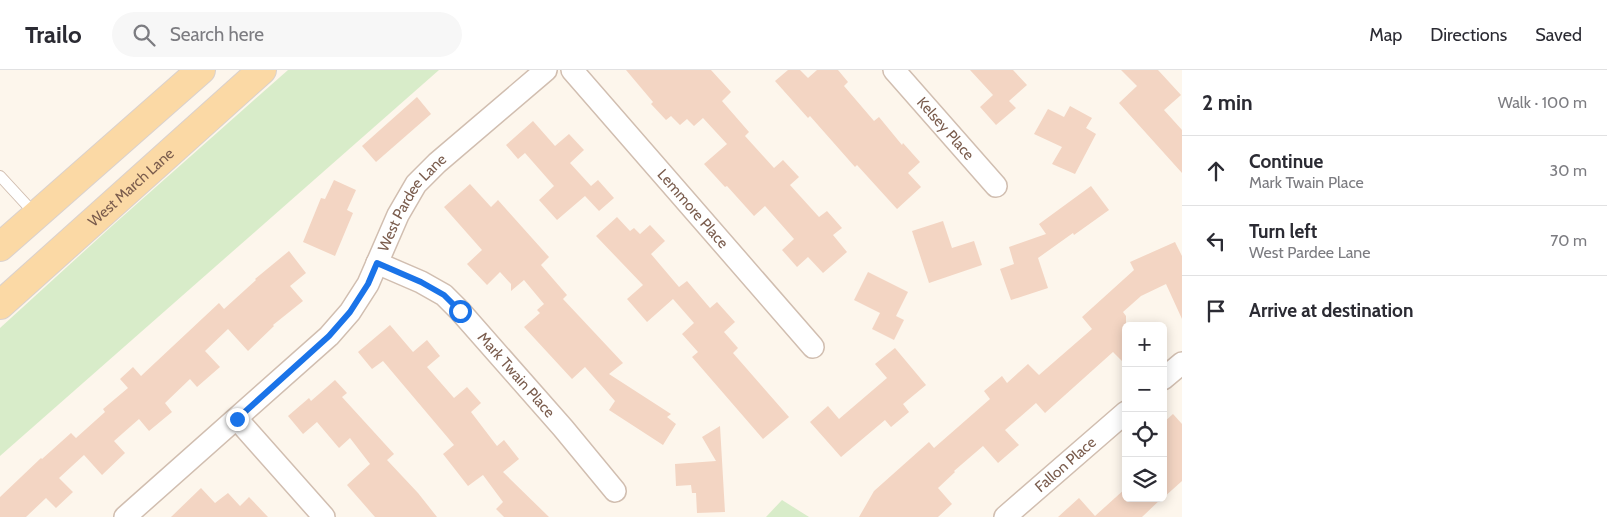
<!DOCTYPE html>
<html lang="en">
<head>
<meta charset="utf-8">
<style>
	:root { --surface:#fff; --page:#f7f7f7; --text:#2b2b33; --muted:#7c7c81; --line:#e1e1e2 }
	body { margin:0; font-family:Cabin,sans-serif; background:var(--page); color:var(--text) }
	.controls { position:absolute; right:15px; bottom:15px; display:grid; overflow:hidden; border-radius:8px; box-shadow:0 2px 12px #0003 }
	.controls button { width:45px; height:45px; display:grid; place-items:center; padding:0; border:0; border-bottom:1px solid var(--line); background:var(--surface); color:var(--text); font:25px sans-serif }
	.stop { position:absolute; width:15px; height:15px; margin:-11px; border:4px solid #1a73e8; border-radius:50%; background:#fff }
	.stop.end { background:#1a73e8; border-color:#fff; box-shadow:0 1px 5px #0008 }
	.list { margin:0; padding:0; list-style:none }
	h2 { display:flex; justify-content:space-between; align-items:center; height:65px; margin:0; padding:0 20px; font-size:21px }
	h2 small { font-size:16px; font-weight:400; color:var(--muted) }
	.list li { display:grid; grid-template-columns:32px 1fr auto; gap:15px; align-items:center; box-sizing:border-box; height:70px; padding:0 20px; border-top:1px solid var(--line) }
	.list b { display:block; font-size:19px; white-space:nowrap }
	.list p { margin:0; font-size:16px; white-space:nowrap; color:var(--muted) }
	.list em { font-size:16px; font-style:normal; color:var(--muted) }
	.icon { flex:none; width:28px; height:28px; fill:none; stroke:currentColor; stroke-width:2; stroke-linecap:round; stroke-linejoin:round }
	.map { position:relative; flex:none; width:1182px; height:447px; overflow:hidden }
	header { display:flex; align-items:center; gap:30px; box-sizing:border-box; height:70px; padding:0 25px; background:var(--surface); border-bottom:1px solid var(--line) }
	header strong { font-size:24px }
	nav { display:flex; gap:28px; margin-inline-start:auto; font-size:18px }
	.search { width:350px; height:45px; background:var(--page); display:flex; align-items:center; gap:12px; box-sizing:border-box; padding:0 18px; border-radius:28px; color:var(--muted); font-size:19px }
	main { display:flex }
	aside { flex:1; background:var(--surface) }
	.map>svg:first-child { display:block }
	.green { fill:#d8ecc9 }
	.building { fill:#f3d5c3 }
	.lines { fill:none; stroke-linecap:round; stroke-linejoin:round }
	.lane-casing { stroke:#d1beb0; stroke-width:12 }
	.street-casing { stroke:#d1beb0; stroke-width:24 }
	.primary-casing { stroke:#dad1cd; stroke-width:30 }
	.lane { stroke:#fff; stroke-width:10 }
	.street { stroke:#fff; stroke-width:21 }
	.primary { stroke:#fbd9a5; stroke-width:28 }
	.route { stroke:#1a73e8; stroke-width:6 }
	.labels { text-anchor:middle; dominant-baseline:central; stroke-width:4.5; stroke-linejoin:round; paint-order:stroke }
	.street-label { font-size:15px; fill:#7a5c4d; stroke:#fffaf3 }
</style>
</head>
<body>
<header>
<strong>Trailo</strong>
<div class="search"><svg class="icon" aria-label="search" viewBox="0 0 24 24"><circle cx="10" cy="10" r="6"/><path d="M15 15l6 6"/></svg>Search here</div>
<nav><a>Map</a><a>Directions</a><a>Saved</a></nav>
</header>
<main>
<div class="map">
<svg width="1182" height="447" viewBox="0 0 1182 447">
	<rect width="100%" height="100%" fill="#fdf6ec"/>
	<g class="green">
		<polygon points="288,0 439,0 0,386 0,258 113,155"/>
		<polygon points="782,430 809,447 766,447"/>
	</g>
	<g class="building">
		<polygon points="626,0 711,0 731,22 722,31 749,62 745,66 774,98 783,90 799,107 790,115 819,147 827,141 842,158 833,165 847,182 823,203 808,187 797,197 782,180 794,169 765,136 754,146 727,116 725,117 704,94 727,74 703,48 694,56 687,49 680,55 671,46 666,50 651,34 653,32"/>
		<polygon points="788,0 800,0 808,8 817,0 838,0 848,12 844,16 874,51 879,47 902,75 903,73 920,92 908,103 921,117 897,139 857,95 855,97 810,46 808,48 775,11"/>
		<polygon points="970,0 1013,0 1027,15 1009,31 1016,38 996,55 980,37 993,25"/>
		<polygon points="1121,0 1158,0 1181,25 1164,40 1182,60 1182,103 1119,33 1137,16"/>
		<polygon points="417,27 431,44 376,92 362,76"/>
		<polygon points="1070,36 1092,48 1086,58 1096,64 1075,104 1052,94 1062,77 1034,64 1048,39 1064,47"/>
		<polygon points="533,51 555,76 569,64 584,80 570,93 591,116 598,110 614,128 599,141 585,126 557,150 539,130 554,116 525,83 518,89 506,75"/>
		<polygon points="334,110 356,120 347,140 353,143 335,186 303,172 321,128 325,129"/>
		<polygon points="470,114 491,137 498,130 549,187 541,195 567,225 563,229 623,293 609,304 671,344 667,347 676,354 663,375 609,340 615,331 585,297 572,309 524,257 540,243 537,240 544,234 524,210 511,221 511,214 500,202 487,215 467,194 482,180 444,137"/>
		<polygon points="1091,116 1109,140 1074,165 1073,163 1038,188 1048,218 1011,230 1000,199 1014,194 1009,177 1046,164 1039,154"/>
		<polygon points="617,147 630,161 634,158 640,164 650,155 665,171 651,184 679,217 687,211 710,238 717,232 735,252 724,262 738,278 733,283 789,347 763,369 692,287 698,282 682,264 694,253 673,229 647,252 627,229 643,215 596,166"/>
		<polygon points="943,151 952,178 974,171 982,195 929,213 912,161"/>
		<polygon points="1175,172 1182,186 1182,249 1166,214 1141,226 1123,242 1126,246 1126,295 1113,282 1045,343 1036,333 1005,360 1019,375 998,393 983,376 954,401 955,402 938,418 952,434 938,447 859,447 874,421 929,372 934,378 990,329 984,321 1002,306 1007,313 1028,294 1039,305 1092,259 1082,247 1134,200 1130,192"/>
		<polygon points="289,181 306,203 290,216 303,231 273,255 274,256 248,281 228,259 205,281 220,297 197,317 190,309 165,333 172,342 149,361 139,349 114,371 125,383 102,405 84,385 59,408 73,422 56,438 46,428 26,447 0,447 0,427 41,388 42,389 71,363 76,368 105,342 103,339 128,318 120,309 133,297 141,306 219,233 224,239 256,210 255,209"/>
		<polygon points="868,202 908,222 896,246 904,250 894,270 872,259 880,243 854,230"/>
		<polygon points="390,255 413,282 427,270 440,286 427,297 454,328 467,317 481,333 471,342 497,376 504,370 519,389 503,402 549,447 504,447 496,439 503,432 483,405 468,416 443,384 454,375 383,291 372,299 358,282"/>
		<polygon points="895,278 926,315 903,334 909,342 891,357 885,350 841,387 810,352 828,336 839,349 887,308 875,294"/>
		<polygon points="335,310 347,323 342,327 394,384 387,390 418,423 437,447 375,447 347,415 370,394 350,368 339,378 317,352 303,364 288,346 309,328 311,331"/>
		<polygon points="1173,344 1182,354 1182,411 1163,428 1163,353"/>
		<polygon points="720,356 725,442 697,443 696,423 692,423 691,415 676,416 675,394 716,391 702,367"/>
		<polygon points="201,418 215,433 228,423 240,436 249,427 268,447 171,447"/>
		<polygon points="1126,418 1126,428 1162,428 1142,447 1058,447 1079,428 1095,446"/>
	</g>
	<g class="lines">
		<g class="lane-casing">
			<polyline id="lane" points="0,106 35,144"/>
		</g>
		<g class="street-casing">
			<g id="street">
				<path id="s1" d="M572 0 813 277"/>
				<path id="s2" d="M894 0 996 116"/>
				<path id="s3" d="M377 193 421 212 444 225 460 241 563 358 615 421"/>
				<polyline points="1163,309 1182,293"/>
				<polyline points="237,349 324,447"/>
				<path id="s4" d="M125 447 329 266 350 242 368 214 398 145 416 114 437 93 546 0"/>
				<path id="s5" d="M1005 447 1126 342"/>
			</g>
		</g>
		<g class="primary-casing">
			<g id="primary">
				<polyline points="0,177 201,0"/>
				<path id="s6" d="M0 235 262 0"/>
			</g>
		</g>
		<use href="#lane" class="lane"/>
		<use href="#street" class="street"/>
		<use href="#primary" class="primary"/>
	</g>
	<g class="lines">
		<polyline class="route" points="237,349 329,266 350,242 368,214 377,193 421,212 444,225 460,241"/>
	</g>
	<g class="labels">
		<g class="street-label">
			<text stroke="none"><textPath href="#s2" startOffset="78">Kelsey Place</textPath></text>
			<text stroke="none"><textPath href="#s6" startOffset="176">West March Lane</textPath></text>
			<text stroke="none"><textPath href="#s4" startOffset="431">West Pardee Lane</textPath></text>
			<text stroke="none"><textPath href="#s1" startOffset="184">Lemmore Place</textPath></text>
			<text stroke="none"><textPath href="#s3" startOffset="182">Mark Twain Place</textPath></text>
			<text stroke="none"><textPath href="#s5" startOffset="80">Fallon Place</textPath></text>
		</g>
	</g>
</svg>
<div class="controls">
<button>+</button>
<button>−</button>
<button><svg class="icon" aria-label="locate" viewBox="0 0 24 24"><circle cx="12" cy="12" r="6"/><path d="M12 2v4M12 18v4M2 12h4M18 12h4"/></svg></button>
<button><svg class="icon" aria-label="layers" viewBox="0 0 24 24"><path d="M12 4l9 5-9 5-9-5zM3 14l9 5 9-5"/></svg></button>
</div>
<div class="stop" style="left:460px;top:241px"></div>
<div class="stop end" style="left:237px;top:349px"></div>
</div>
<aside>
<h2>2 min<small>Walk · 100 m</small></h2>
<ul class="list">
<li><svg class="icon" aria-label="ahead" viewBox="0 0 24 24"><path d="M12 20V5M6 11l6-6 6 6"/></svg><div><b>Continue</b><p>Mark Twain Place</p></div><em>30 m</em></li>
<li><svg class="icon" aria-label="left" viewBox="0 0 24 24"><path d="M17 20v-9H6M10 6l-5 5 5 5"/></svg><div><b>Turn left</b><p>West Pardee Lane</p></div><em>70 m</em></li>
<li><svg class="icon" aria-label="arrive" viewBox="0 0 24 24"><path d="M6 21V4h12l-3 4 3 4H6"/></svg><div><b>Arrive at destination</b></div></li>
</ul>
</aside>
</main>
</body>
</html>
